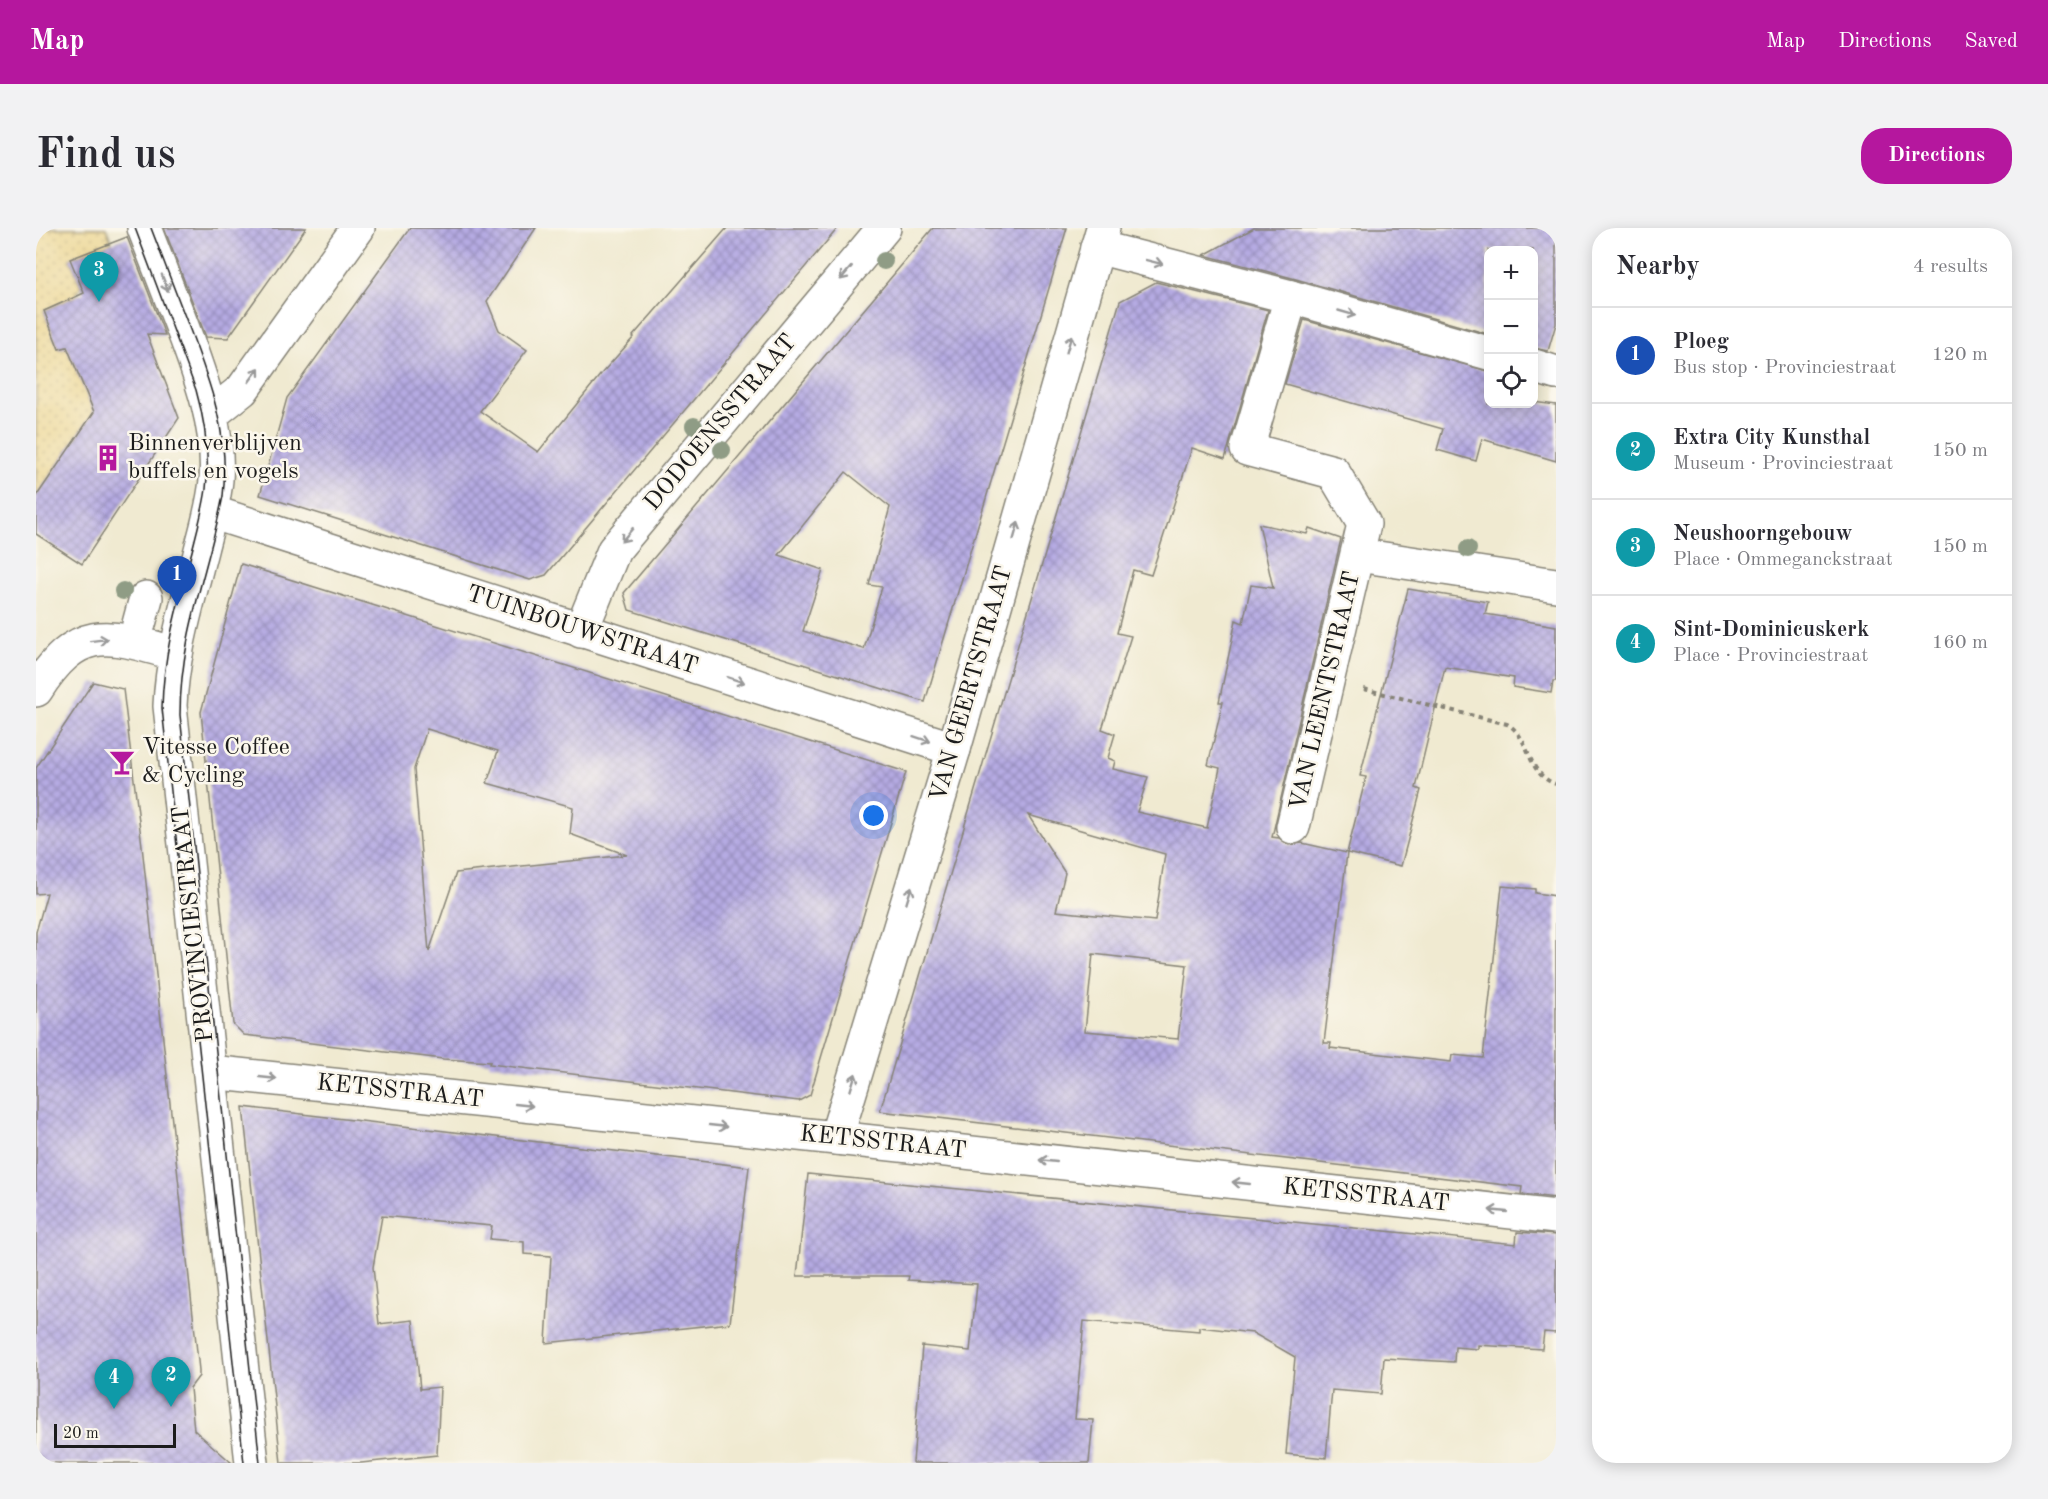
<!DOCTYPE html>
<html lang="en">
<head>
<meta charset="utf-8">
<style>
	:root { --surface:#fff; --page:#f2f2f3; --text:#2b2b33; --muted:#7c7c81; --line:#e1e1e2; --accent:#b5179e }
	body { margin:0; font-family:"Old Standard TT",serif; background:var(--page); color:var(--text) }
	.controls { position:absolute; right:18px; top:18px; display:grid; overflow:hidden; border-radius:12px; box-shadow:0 3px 15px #0003 }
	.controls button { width:54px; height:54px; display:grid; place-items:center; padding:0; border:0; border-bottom:2px solid var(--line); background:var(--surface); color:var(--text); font:30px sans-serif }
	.scale { position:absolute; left:18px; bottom:15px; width:122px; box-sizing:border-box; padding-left:6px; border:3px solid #1c1c1c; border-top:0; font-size:16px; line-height:21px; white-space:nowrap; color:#1c1c1c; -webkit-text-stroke:4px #fbf7ec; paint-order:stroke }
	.you { position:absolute; left:838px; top:588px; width:21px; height:21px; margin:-15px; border:4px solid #fff; border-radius:50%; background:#1a73e8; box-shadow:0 0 0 9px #1a73e833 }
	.badge { display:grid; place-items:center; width:39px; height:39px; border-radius:50%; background:var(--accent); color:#fff; font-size:20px; font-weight:700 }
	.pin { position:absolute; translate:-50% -50px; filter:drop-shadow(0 2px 3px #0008) }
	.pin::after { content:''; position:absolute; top:32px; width:21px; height:18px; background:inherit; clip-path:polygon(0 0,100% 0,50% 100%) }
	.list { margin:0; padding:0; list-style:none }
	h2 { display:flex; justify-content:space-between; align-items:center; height:78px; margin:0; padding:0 24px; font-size:26px }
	h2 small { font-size:20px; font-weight:400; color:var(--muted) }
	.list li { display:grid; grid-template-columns:39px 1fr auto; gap:18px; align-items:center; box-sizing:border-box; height:96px; padding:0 24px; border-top:2px solid var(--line) }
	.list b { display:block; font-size:22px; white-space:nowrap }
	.list p { margin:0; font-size:20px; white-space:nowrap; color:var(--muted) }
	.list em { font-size:20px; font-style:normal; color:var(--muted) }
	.icon { flex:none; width:33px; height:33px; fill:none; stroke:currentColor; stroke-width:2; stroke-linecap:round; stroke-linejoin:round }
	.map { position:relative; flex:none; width:1520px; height:1235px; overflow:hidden; border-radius:24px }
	header { display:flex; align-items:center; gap:36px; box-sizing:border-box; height:84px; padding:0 30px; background:var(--accent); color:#fff }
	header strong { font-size:28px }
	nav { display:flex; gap:33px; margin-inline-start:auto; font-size:21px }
	.intro { display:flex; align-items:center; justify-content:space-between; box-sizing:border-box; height:144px; padding:0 36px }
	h1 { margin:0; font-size:42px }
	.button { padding:15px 27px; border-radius:24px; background:var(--accent); color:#fff; font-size:21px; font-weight:700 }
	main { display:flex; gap:36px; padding:0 36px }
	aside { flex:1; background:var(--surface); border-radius:24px; box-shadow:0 3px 15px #0003 }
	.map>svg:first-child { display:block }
	.sand { fill:url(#sand-dots); stroke:#857b5d; stroke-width:1.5 }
	.building { fill:url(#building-cross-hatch); fill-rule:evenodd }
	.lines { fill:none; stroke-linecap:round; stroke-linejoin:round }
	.pedestrian-casing { stroke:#868376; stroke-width:36 }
	.minor-casing { stroke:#868376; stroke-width:36 }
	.path { stroke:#868376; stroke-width:4; stroke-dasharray:4.5 4.5; stroke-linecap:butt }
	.pedestrian { stroke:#fff; stroke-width:33 }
	.minor { stroke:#fff; stroke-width:33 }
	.tram { stroke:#1c1c1c; stroke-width:1.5 }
	.tree { fill:#8f9c85 }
	.oneway { stroke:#999 }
	.labels { text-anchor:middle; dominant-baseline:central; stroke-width:5; stroke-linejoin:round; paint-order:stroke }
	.street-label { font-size:24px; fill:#1c1c1c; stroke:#fbf7ec }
	.poi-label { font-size:24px; fill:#1c1c1c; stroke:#fbf7ec; text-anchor:start }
</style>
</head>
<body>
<header>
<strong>Map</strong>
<nav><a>Map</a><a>Directions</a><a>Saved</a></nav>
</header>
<div class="intro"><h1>Find us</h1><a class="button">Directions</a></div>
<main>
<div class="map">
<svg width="1520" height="1235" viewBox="0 0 1520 1235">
	<defs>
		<pattern id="sand-dots" width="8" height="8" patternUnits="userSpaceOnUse" patternTransform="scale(1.5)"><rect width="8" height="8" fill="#eeda9e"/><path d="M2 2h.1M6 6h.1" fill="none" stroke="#ccba88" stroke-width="1.8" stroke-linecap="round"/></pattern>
		<pattern id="building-cross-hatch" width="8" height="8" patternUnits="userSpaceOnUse" patternTransform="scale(1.5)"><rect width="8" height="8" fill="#b6abe3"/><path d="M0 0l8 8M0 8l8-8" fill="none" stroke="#938ab7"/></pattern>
	</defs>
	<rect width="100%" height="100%" fill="#fbf7ec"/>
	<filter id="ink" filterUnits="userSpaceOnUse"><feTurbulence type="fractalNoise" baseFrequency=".0167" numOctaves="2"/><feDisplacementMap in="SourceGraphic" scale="12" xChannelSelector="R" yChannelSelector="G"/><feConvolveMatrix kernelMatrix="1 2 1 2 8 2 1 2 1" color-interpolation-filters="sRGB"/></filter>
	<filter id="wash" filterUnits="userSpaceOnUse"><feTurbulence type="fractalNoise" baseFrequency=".008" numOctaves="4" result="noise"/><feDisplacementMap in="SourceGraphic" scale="24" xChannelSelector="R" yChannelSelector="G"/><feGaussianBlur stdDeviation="1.35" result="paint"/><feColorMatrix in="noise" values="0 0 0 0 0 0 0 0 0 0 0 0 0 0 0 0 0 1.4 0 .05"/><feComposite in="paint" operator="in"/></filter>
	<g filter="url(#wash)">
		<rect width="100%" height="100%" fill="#f0ead1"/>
		<polygon class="sand" points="0,0 70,0 76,15 34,31 45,58 39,69 8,83 23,121 31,119 58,184 0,269"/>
		<g id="blocks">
			<g class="building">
				<polygon points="128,0 270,0 192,110 170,109"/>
				<polygon points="374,0 500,0 451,73 463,102 491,122 444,183 502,224 565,146 598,109 597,108 691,0 802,0 510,347 494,352 224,267 251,170"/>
				<path d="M897 0H1031L889 474 593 382 588 365ZM810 244 854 279 833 357 846 359 828 421 767 403 787 342 743 327Z"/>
				<polygon points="1218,0 1520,0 1520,96 1512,123 1497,120 1497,22 1452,22 1452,106 1260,51 1168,27"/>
				<polygon points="91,9 129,107 111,106 143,190 46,336 0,306 0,269 58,184 31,119 23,121 8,83 48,65 34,31"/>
				<path d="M1120 54 1232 82 1189 231 1156 220 1115 347 1097 342 1081 405 1095 408 1066 501 1079 506 1072 530 1079 533 1077 541 1112 549 1101 584 1171 600 1184 540 1172 537 1187 474H1183L1200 392 1207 395 1215 357 1237 360 1223 296 1271 306 1273 300 1305 311 1236 609 1243 610 1253 617 1266 615 1311 625 1288 815H1295L1294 820 1415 834 1416 827 1447 830 1466 658 1499 661V665L1520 668V970L1485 966 1486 959 844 883 1084 73ZM992 587 1129 626 1119 693 1020 683 1029 645ZM1057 726 1151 737 1142 811 1049 803Z"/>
				<polygon points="1268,92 1452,143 1452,176 1497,176 1497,174 1520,177 1520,233 1446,211 1440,233 1401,222 1407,201 1249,156"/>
				<path d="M205 336 870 544 774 867 763 873 453 836 454 834 407 831 208 807 197 796 165 484ZM391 501 462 523 451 555 537 579 534 606 591 627 420 645 393 724 378 541Z"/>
				<polygon points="1372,361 1452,374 1449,386 1520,398 1520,453 1517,453 1515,465 1477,459 1478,450 1409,439 1380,560 1385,562 1365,638 1311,625 1330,549 1324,548"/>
				<polygon points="57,454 87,461 106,618 163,1142 163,1148 154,1160 158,1202 196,1235 0,1235 0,704 11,665 0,666 0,540"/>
				<polygon points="207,879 713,939 694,1095 510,1115 515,1028 488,1026 488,1014 454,1011 456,998 346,988 337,1039 343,1096 377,1092 384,1161 404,1159 401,1227 325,1235 245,1235"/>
				<polygon points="772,946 1480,1016 1481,1004 1520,1007 1520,1105 1508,1104 1506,1121 1442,1117 1442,1121 1419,1119 1418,1134 1348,1130 1345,1166 1296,1162 1290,1230 1250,1226 1259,1129 1217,1105 1163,1099 1163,1103 1048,1093 1039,1191 1057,1192 1053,1235 877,1235 886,1118 934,1123 941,1056 872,1052 873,1048 761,1048"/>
			</g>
		</g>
	</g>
	<g filter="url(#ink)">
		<use href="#blocks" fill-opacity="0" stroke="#868376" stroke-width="1.5"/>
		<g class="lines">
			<g class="pedestrian-casing">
				<polyline id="pedestrian" points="103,396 110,370"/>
			</g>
			<g class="minor-casing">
				<g id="minor">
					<path d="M108 0C120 31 132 62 144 93 163 144 184 197 180 252 178 274 172 296 166 318 153 371 136 424 134 478L216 1235"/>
					<polyline points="1061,19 1255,69 1452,125"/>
					<polyline points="1255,69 1211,221 1297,244 1328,296 1257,599"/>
					<polyline points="1498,138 1520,145"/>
					<polyline points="174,183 182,181 206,162 322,0"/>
					<polyline points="175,284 918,521"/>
					<polyline points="1322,327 1520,357"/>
					<polyline points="545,403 578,322 848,0"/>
					<path d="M0 462C43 395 71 406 140 426"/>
					<polyline points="174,844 800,910 1520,989"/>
					<polyline points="800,910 918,521 1067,0"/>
				</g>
			</g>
			<path class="path" d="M1328 461 1471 496C1496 510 1489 546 1520 556"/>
			<use href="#pedestrian" class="pedestrian"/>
			<use href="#minor" class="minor"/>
			<g class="tram">
				<path d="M99 0 160 162C169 194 174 228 170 261 167 282 161 303 156 323 142 375 127 426 126 480L208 1235"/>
				<path d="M115 0C128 33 140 66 153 99 174 154 194 207 187 268 172 343 144 408 144 487L224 1235"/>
			</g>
		</g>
		<g class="tree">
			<circle cx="848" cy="33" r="9"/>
			<circle cx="658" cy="198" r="9"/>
			<circle cx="686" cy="222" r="9"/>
			<circle cx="1432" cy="321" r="9"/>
			<circle cx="87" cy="363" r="9"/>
		</g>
		<defs><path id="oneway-shaft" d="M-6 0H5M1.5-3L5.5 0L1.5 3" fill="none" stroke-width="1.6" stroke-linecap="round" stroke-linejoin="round" transform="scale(1.5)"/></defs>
		<g class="oneway">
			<use href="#oneway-shaft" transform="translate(1118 34) rotate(14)"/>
			<use href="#oneway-shaft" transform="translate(810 45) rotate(130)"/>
			<use href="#oneway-shaft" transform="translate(129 55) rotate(69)"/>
			<use href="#oneway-shaft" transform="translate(1311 85) rotate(16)"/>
			<use href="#oneway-shaft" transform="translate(1033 116) rotate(-74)"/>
			<use href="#oneway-shaft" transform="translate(218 147) rotate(-54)"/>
			<use href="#oneway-shaft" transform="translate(980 303) rotate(-74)"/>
			<use href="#oneway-shaft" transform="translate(591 307) rotate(130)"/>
			<use href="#oneway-shaft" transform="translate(63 412) rotate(-7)"/>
			<use href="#oneway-shaft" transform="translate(700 452) rotate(18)"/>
			<use href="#oneway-shaft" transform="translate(886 511) rotate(18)"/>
			<use href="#oneway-shaft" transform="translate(873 667) rotate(-73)"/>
			<use href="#oneway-shaft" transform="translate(232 850) rotate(6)"/>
			<use href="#oneway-shaft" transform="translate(817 854) rotate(-73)"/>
			<use href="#oneway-shaft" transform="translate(488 877) rotate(6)"/>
			<use href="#oneway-shaft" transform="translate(682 898) rotate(6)"/>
			<use href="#oneway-shaft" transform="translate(1012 933) rotate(-174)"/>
			<use href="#oneway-shaft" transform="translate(1205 955) rotate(-174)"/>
			<use href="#oneway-shaft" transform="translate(1462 983) rotate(-174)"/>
		</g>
	</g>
	<defs>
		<g id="building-bare" transform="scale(2.07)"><path d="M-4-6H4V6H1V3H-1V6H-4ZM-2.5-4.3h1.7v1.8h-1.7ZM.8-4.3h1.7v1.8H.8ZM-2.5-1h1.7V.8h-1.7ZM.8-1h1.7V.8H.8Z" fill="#b5179e" stroke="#fbf7ec" stroke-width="2.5" paint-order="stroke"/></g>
		<g id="bar-bare" transform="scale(2.07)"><path d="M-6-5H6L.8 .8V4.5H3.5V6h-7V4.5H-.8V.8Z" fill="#b5179e" stroke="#fbf7ec" stroke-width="2.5" paint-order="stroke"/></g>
	</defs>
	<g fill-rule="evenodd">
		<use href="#building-bare" x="72" y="230"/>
		<use href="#bar-bare" x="86" y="534"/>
	</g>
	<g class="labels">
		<g class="street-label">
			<text transform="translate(685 195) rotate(-50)">DODOENSSTRAAT</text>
			<text transform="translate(546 403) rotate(18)">TUINBOUWSTRAAT</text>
			<text transform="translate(936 456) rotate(-74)">VAN GEERTSTRAAT</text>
			<text transform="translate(1290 463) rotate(-77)">VAN LEENTSTRAAT</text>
			<text transform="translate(158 696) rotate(-96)">PROVINCIESTRAAT</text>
			<text transform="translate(364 864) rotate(6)">KETSSTRAAT</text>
			<text transform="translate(847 915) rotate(6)">KETSSTRAAT</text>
			<text transform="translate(1330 968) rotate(6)">KETSSTRAAT</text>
		</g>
		<g class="poi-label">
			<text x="92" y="216">Binnenverblijven<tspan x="92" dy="28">buffels en vogels</tspan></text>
			<text x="106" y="520">Vitesse Coffee<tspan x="106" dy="28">&amp; Cycling</tspan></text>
		</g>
	</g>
</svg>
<div class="controls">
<button>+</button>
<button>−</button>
<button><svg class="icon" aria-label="locate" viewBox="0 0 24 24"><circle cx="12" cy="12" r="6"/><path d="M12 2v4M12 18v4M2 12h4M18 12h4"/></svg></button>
</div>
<div class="scale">20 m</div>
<div class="you"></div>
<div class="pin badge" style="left:141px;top:378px;background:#1a4fb4">1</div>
<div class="pin badge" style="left:135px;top:1179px;background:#0f9aa8">2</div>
<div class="pin badge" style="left:63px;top:74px;background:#0f9aa8">3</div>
<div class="pin badge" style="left:78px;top:1181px;background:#0f9aa8">4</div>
</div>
<aside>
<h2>Nearby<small>4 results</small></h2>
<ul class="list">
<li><span class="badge" style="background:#1a4fb4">1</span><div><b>Ploeg</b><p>Bus stop · Provinciestraat</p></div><em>120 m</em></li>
<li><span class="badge" style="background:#0f9aa8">2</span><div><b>Extra City Kunsthal</b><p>Museum · Provinciestraat</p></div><em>150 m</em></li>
<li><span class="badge" style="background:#0f9aa8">3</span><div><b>Neushoorngebouw</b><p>Place · Ommeganckstraat</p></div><em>150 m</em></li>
<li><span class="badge" style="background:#0f9aa8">4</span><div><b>Sint-Dominicuskerk</b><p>Place · Provinciestraat</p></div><em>160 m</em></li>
</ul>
</aside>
</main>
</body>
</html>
